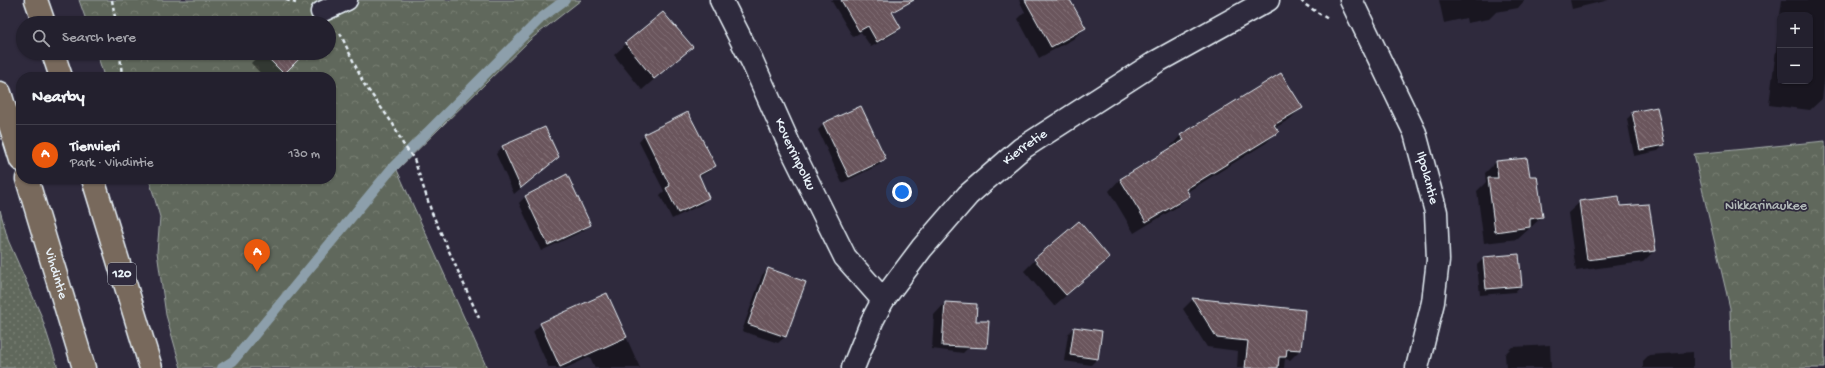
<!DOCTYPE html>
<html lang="en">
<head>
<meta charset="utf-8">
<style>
	:root { --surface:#23202e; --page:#2b2836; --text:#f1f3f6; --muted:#a3a3aa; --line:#403e4a; --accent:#ea580c }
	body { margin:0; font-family:"Gochi Hand",sans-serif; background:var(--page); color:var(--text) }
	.controls { position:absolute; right:12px; top:12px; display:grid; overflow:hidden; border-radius:8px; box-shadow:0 1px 3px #0004 }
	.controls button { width:36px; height:36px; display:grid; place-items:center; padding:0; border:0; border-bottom:1px solid var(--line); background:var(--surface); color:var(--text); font:20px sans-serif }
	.you { position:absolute; left:902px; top:192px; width:14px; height:14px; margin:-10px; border:3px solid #fff; border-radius:50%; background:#1a73e8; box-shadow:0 0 0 6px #1a73e833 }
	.badge { display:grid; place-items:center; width:26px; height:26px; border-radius:50%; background:var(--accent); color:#fff; font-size:13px; font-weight:700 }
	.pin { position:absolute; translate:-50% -33px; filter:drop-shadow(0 1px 2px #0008) }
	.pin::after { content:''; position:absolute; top:21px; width:14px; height:12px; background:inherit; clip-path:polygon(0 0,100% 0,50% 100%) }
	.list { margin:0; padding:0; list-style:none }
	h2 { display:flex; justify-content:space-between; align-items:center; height:52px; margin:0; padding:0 16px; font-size:17px }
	h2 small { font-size:13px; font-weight:400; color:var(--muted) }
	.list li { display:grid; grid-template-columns:26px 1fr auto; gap:12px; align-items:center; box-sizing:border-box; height:60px; padding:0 16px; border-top:1px solid var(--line) }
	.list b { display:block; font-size:15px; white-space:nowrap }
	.list p { margin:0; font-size:13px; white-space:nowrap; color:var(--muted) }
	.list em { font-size:13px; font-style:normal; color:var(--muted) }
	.icon { flex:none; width:22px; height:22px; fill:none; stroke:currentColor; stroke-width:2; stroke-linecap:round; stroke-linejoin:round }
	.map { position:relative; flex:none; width:1825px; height:368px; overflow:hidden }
	.search { position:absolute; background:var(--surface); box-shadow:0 1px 3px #0004; left:16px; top:16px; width:320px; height:44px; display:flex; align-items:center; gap:10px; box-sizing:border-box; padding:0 14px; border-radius:22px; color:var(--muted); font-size:15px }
	.panel { position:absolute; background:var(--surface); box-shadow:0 1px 3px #0004; left:16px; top:72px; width:320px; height:112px; border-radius:16px }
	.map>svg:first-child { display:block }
	.grass { fill:url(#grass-dots); stroke:#a4acaa }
	.forest { fill:url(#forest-crowns); stroke:#a4acaa }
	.shadow { fill:#0007 }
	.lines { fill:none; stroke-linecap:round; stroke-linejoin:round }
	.stream { stroke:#8d9fab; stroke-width:10 }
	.building { fill:url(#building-back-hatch); stroke:#e8f1f8 }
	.service-casing { stroke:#e8f1f8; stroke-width:23 }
	.minor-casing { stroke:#e8f1f8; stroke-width:25 }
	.tertiary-casing { stroke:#e8f1f8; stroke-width:25 }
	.primary-casing { stroke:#e8f1f8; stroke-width:25 }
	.path { stroke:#e8f1f8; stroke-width:2.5; stroke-dasharray:4 3; stroke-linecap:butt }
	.service { stroke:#2f2a3d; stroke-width:20 }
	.minor { stroke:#2f2a3d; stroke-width:22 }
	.tertiary { stroke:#2f2a3d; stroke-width:22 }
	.primary { stroke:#78695c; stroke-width:22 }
	.labels { text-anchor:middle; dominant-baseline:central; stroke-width:3.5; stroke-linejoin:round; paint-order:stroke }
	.shield { fill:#2f2a3d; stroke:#b0b5c0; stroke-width:1 }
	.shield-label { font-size:13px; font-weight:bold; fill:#e8f1f8 }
	.street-label { font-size:14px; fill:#e8f1f8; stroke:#2f2a3d }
	.park-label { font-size:14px; fill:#b2bab9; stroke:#2f2a3d }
</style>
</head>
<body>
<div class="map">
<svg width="1825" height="368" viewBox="0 0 1825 368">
	<defs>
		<pattern id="grass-dots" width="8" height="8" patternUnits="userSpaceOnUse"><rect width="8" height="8" fill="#60685b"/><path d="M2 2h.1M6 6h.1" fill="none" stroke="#777e73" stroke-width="1.8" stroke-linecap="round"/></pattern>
		<pattern id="forest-crowns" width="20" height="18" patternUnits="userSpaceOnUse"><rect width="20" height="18" fill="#60685b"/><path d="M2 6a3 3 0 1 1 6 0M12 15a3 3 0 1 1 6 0" fill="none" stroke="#777e73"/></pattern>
		<pattern id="building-back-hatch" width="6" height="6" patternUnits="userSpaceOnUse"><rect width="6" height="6" fill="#6b545b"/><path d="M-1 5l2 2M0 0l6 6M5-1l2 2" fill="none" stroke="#806d73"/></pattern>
	</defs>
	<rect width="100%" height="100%" fill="#2f2a3d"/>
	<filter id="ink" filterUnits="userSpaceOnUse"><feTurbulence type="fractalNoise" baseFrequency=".025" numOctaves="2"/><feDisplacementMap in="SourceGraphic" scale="8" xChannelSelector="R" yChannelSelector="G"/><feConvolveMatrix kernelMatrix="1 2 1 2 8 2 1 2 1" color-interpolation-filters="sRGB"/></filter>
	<g filter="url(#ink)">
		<polygon class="grass" points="0,210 8,240 41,315 58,368 0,368"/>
		<g class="forest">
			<polygon points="79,0 581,0 531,39 397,170 487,368 181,368 166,315 157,252 160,217 149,179 331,179 331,77 104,77 97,53 329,53 329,23 87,23"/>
			<polygon points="1825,141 1825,368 1732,368 1730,308 1694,154"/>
		</g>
		<g class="shadow">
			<polygon points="831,0 884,0 900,27 894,34 871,47 861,32 853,37"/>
			<polygon points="1019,0 1069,0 1085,28 1073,39 1039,58 1018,19 1025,12"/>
			<polygon points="1439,0 1524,0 1524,1 1518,8 1496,12 1489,19 1467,23 1466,18 1444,23"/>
			<polygon points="1570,0 1609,0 1572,9"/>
			<polygon points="1782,0 1825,0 1825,74 1822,99 1810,110 1769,105 1780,18 1780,81 1810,81 1810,15 1780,15"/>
			<polygon points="294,20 298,23 291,23"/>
			<polygon points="626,44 691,47 642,90 614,55"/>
			<polygon points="261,53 304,53 280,77 264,77 251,63"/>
			<polygon points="1301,108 1290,119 1275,128 1277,132 1266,143 1187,192 1189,196 1177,207 1134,233 1109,191 1120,179 1171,149 1170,147 1181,135"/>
			<polygon points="1633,113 1664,145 1658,151 1634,156 1627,119"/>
			<polygon points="824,124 885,159 879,165 842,183 818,130"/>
			<polygon points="544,128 558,157 514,194 496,154 502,147"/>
			<polygon points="645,135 715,166 708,172 699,177 708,197 702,204 672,219 660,195 664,191 639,142"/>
			<polygon points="1496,162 1529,177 1542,217 1518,239 1484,243 1477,191 1486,182 1485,173"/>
			<polygon points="567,176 590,225 583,231 541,251 519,203 525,197"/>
			<polygon points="1580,202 1619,207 1655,250 1643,262 1576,271 1568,213"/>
			<polygon points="1109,258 1054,306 1024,271 1035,260"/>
			<polygon points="1484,258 1521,285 1515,292 1480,295 1477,265"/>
			<polygon points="768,269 804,282 785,337 778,343 742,331 762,275"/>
			<polygon points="607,294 640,368 595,368 590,357 566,368 549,368 533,332 541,324"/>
			<polygon points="1193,299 1304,311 1300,350 1290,360 1285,359 1284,368 1237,368 1238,351 1207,347 1183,309"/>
			<polygon points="945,303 974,342 963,353 932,349 934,315"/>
			<polygon points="1074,328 1097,359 1091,365 1064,361 1068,334"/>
			<polygon points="1550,345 1551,368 1506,368 1505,354 1512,347"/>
			<polygon points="1693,352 1693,368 1643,368 1643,361 1649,355"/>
		</g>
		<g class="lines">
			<polyline class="stream" points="222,368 233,361 393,167 541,18 565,0"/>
		</g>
		<g class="building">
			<polygon points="841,0 914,0 892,12 901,28 877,42 868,26 859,31"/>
			<polygon points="1025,0 1070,0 1086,28 1051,47"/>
			<polygon points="663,12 693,47 654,79 625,43"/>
			<polygon points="263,53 305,53 284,74"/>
			<polygon points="1281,73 1303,108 1274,125 1279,132 1186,189 1190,196 1146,222 1120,179 1184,140 1180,135"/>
			<polygon points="861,106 886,159 849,177 823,123"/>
			<polygon points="1657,107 1665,145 1640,150 1632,112"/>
			<polygon points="688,112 716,166 699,175 709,198 678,213 666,188 670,186 644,134"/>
			<polygon points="545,127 559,157 521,188 502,146"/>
			<polygon points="1527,158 1530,176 1537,176 1543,217 1530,219 1530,227 1495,232 1488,178 1498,178 1496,161"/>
			<polygon points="567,174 591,225 548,245 525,196"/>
			<polygon points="1619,196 1620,206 1649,204 1656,251 1587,260 1579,201"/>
			<polygon points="1079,221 1110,258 1066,295 1034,259"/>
			<polygon points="1519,254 1522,286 1486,289 1483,257"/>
			<polygon points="768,268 806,282 786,337 748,324"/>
			<polygon points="607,293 627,337 560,367 540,323"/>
			<polygon points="1192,298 1305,310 1301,350 1287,349 1286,357 1279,357 1278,368 1245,368 1248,341 1217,338"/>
			<polygon points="945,302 977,304 976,321 989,321 987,348 942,346"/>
			<polygon points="1074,327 1102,331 1098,359 1070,355"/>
		</g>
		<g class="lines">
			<g class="service-casing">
				<polyline id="service" points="321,12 347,0"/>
			</g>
			<g class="minor-casing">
				<g id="minor">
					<path id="s1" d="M721 0 752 61 790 146 845 257 883 300"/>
					<path id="s2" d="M853 368 872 321 883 300 922 248 968 195 1021 149 1156 62 1268 0"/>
				</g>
			</g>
			<g class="tertiary-casing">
				<g id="tertiary">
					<path id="s3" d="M1351 0 1415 133 1436 212 1438 260 1433 302 1417 368"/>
				</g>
			</g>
			<g class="primary-casing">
				<g id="primary">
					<polyline points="36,0 44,23"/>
					<polyline points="53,53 61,77"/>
					<polyline points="0,93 21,160"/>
					<path id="s4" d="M27 179 84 368"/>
					<polyline points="93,179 151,368"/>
				</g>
			</g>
			<g class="path">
				<polyline points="112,0 116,23"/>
				<polyline points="286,0 296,3"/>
				<polyline points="1301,0 1304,4 1328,19"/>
				<polyline points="340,33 364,84 393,124 403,144 414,159 432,213 479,318"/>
				<polyline points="120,53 122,77"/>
			</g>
			<use href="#service" class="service"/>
			<use href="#minor" class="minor"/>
			<use href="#tertiary" class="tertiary"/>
			<use href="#primary" class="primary"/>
		</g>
	</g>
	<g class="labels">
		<rect class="shield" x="108" y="263" width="28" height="22" rx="3"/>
		<g class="shield-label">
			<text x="122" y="274">120</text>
		</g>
		<g class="street-label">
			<text stroke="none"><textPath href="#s2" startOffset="284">Kierretie</textPath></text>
			<text stroke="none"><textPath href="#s1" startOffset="171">Koverrinpolku</textPath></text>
			<text stroke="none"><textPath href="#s3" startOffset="194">Ilpolantie</textPath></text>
			<text stroke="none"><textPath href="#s4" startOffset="99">Vihdintie</textPath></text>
		</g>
		<g class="park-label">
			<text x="1766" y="206">Nikkarinaukee</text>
		</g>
	</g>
</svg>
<div class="controls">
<button>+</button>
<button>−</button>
</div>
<div class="you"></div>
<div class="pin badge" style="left:257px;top:272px">A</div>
<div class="search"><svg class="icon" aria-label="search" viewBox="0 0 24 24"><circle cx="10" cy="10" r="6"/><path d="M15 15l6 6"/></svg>Search here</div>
<section class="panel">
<h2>Nearby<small></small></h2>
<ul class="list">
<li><span class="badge">A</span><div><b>Tienvieri</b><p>Park · Vihdintie</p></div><em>130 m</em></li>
</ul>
</section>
</div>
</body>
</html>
